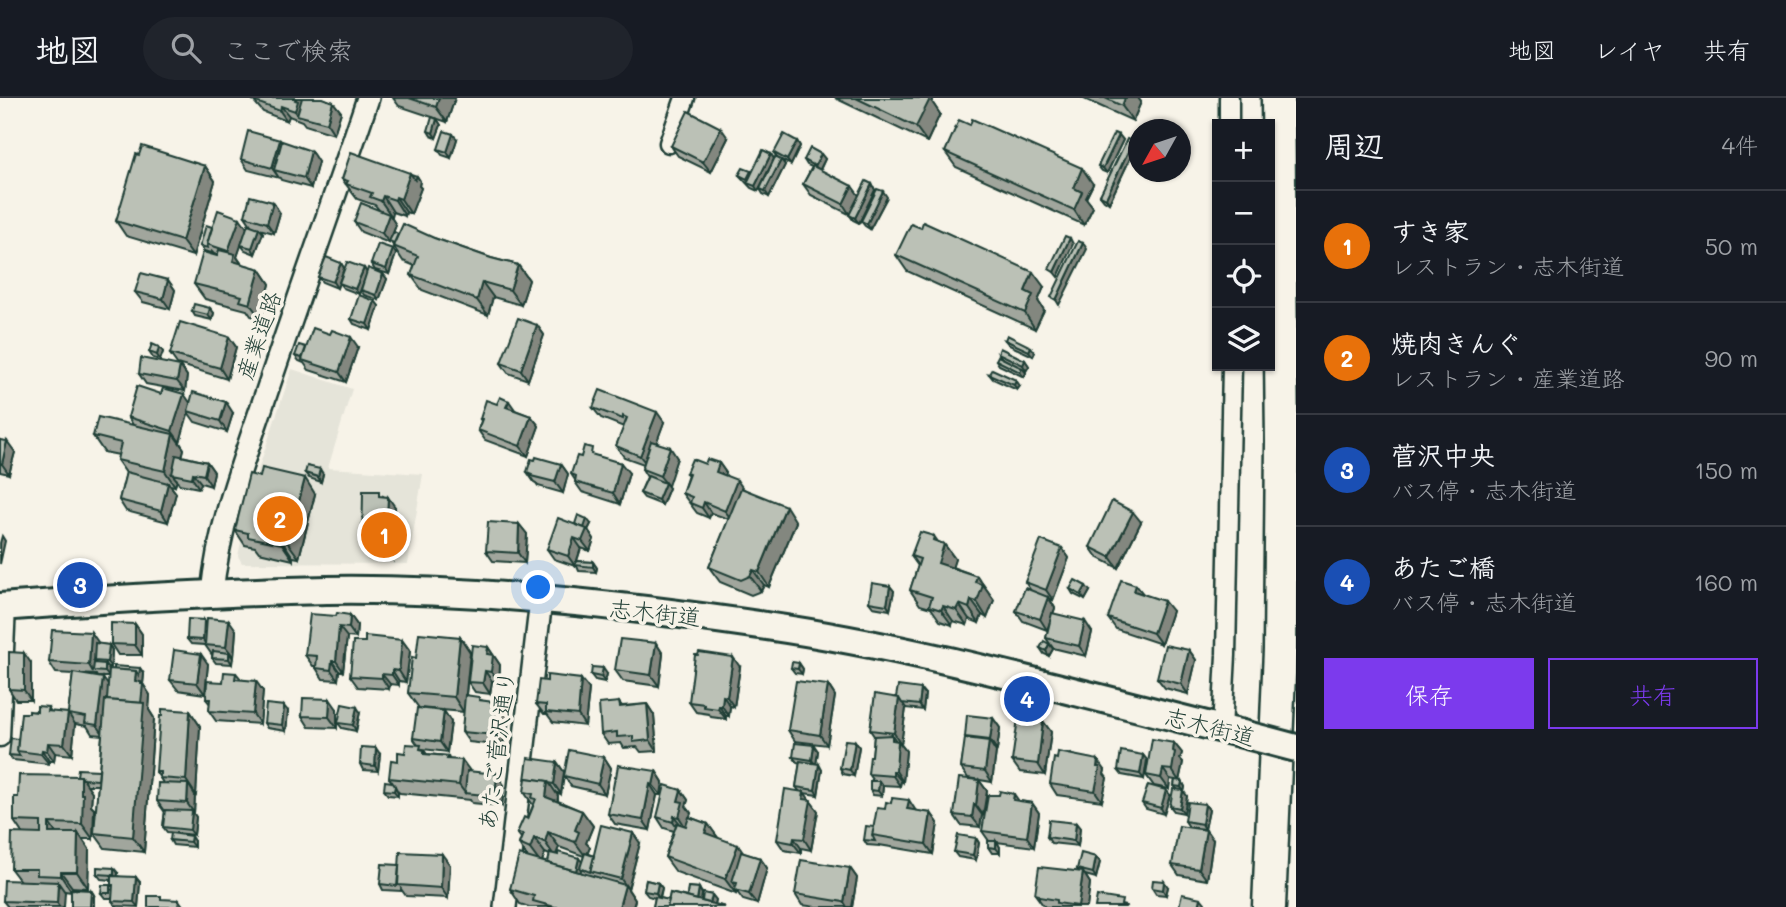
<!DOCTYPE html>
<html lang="ja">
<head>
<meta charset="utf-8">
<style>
	:root { --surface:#171b24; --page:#20242c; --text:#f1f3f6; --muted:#9ea1a6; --line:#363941; --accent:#7c3aed }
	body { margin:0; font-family:Mali,"Klee One",sans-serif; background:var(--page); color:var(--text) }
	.controls { position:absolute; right:21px; top:21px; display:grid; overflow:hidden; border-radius:0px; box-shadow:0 2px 5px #0004 }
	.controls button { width:63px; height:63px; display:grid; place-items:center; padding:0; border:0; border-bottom:2px solid var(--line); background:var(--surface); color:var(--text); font:35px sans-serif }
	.compass { position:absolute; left:1128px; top:21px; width:63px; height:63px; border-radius:50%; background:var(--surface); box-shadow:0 2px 5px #0004; rotate:230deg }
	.you { position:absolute; left:539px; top:490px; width:24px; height:24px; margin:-18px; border:5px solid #fff; border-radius:50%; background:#1a73e8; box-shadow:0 0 0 10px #1a73e833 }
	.badge { display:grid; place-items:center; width:46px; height:46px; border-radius:50%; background:var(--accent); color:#fff; font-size:23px; font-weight:700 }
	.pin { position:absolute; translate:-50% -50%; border:4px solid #fff; box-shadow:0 2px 7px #0006 }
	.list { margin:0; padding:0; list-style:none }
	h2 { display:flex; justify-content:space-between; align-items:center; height:91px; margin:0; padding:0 28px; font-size:30px }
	h2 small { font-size:23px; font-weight:400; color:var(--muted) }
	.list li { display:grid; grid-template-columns:46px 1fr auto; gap:21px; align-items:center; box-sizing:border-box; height:112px; padding:0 28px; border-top:2px solid var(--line) }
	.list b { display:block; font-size:26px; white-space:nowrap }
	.list p { margin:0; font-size:23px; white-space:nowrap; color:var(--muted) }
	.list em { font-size:23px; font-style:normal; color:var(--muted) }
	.actions { display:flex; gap:14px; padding:21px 28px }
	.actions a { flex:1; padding:16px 0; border:2px solid var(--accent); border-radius:0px; text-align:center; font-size:24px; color:var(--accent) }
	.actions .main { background:var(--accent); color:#fff }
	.icon { flex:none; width:38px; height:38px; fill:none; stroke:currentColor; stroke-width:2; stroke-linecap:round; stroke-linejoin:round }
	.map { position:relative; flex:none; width:1296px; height:809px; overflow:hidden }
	header { display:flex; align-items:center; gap:42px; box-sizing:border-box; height:98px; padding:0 35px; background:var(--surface); border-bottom:2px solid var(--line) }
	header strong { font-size:33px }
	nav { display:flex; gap:38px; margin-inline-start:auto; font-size:24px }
	.search { width:490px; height:63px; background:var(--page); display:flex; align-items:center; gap:18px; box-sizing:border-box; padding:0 24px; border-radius:38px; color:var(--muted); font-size:26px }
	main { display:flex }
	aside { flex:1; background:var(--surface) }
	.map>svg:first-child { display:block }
	.built { fill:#e5e4d9 }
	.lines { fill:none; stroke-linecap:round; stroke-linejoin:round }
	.minor-casing { stroke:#1f3d34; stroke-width:23 }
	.tertiary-casing { stroke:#1f3d34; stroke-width:26 }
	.primary-casing { stroke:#1f3d34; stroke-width:32 }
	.motorway-casing { stroke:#1f3d34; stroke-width:37 }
	.minor { stroke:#f7f3e8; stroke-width:18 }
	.tertiary { stroke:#f7f3e8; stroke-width:21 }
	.primary { stroke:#f7f3e8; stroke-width:26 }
	.motorway { stroke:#f7f3e8; stroke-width:32 }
	.primary-bridge-casing { stroke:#1f3d34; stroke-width:32; stroke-linecap:butt }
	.primary-bridge { stroke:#f7f3e8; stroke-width:26 }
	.wall { fill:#a1a69d; stroke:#1f3d34; stroke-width:2; fill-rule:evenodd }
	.shaded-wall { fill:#83877f; stroke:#1f3d34; stroke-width:2 }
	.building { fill:#bbc1b6; stroke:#1f3d34; stroke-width:2 }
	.labels { text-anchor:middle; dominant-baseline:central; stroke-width:7; stroke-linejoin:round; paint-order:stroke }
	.street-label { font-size:23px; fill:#1f3d34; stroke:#f7f3e8 }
</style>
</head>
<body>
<header>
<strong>地図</strong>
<div class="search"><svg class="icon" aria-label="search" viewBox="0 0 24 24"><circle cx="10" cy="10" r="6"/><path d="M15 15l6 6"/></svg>ここで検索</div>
<nav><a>地図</a><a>レイヤ</a><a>共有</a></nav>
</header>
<main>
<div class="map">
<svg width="1296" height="809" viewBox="0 0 1296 809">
	<rect width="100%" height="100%" fill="#f7f3e8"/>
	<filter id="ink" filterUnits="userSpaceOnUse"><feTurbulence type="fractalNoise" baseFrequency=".0143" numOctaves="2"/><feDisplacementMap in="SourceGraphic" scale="14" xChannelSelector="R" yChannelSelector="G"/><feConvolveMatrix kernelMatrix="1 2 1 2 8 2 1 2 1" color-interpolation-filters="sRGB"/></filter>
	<g filter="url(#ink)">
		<polygon class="built" points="292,271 352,291 328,370 423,376 408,466 242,465 238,458 255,381"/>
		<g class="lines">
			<g class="minor-casing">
				<g id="minor">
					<polyline points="1229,0 1229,26"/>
					<polyline points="669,45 685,0"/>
					<polyline points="1222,631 1226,557 1232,268"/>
					<polyline points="0,639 6,508"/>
				</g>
			</g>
			<g class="tertiary-casing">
				<g id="tertiary">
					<path d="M212 495C219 425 244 362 266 296 299 197 335 99 368 0"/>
					<polyline points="505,809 541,502"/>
				</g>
			</g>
			<g class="primary-casing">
				<path id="primary" d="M0 509C109 501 218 494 327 492 471 490 623 507 766 528 926 551 1082 597 1239 635"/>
			</g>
			<g class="motorway-casing">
				<polyline id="motorway" points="1269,809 1280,552 1282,344 1278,0"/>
			</g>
			<use href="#minor" class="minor"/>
			<use href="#tertiary" class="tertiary"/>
			<use href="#primary" class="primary"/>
			<use href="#motorway" class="motorway"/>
			<g class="primary-bridge-casing">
				<polyline id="primary-bridge" points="1239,635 1296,650"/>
			</g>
			<use href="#primary-bridge" class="primary-bridge"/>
		</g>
		<g class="wall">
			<polygon points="251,0 323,0 333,4 341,14 334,36 305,27 302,23 289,18 287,23 263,14"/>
			<polygon points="393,0 455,0 447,24 399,8"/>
			<polygon points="835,0 932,0 933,2 932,4 940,16 927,44"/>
			<polygon points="1082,0 1138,0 1141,4 1133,23"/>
			<polygon points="437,21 441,27 436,40 431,38 428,33"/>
			<polygon points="1119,37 1123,42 1107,75 1102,73 1098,68"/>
			<polygon points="728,40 711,74 678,58 671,48"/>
			<polygon points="457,41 451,60 442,57 438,51"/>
			<polygon points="280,42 282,44 318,64 311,90 281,82 280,80 248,72 241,61"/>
			<polygon points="797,43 800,48 791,67 781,62 785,67 769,99 763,96 760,91 758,93 751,90 739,77 751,73 752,75 771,56 774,61 777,60 774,55"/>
			<polygon points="1133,43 1136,48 1109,105 1104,102 1100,97"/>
			<polygon points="945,54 1093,86 1086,100 1093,109 1084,127 956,69"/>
			<polygon points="821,56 825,61 820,72 859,97 872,86 875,92 859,125 853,122 849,116 811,97 803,86 812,69 807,67 804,62"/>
			<polygon points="139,57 205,68 215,83 193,158 126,138 116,123"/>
			<polygon points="411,76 417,78 420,83 419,88 421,90 411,116 406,114 405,118 393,114 392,119 390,118 396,127 392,137 398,136 434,140 491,160 518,167 529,182 521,207 493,199 488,217 422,192 411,177 415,168 403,163 390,143 389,145 361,134 354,124 379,112 375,107 357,101 342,81"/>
			<polygon points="887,99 870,131 865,128 861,123"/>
			<polygon points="280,115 274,135 259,131 263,135 255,156 245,152 241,147 237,159 242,166 260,171 270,186 261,221 251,218 247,212 205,201 194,186 217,157 214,156 212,154 212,155 204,153 200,148 212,129 247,130 251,127 245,118"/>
			<polygon points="396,156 389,176 375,172 371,166"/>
			<polygon points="896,157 1044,189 1038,203 1044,212 1035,231 907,173"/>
			<polygon points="341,165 344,170 337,190 322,184 318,179"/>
			<polygon points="364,170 367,175 383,176 387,181 379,202 364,197 361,192 359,196 343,190 339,185"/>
			<polygon points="168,182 175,192 170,211 143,204 135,194"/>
			<polygon points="375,203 379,208 371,232 354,226 351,221"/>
			<polygon points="210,210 214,215 212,222 195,218 192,213"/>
			<polygon points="537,227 544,237 528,282 508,275 501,265"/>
			<polygon points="229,239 236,249 227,281 177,266 170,256"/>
			<polygon points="1005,242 1035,254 1033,258 1009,247"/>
			<polygon points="159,249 163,254 160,262 153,260 149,254"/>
			<polygon points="306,249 358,249 346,284 309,272 304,265 299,263 295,258"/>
			<polygon points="998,255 1025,262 1029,268 1026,273 1023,271 1026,275 1024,279 999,267 996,262 1001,259"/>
			<polygon points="180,268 187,278 185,293 146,286 139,276"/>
			<polygon points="989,276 1020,288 1017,292 993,281"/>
			<polygon points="190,305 233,315 227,334 195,324 188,314 180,344 179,343 184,351 182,358 207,364 214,374 211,388 201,385 199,390 179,386 177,382 175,388 170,387 176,395 168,424 126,413 119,402 126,375 117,362 119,357 104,354 93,338 133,327 128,319"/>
			<polygon points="593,310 664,324 656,345 677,360 667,388 669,390 662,407 644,400 640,395 647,379 642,371 644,366 624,359 616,348 624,329 601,320"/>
			<polygon points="515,312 531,318 539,328 528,358 485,342 478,332 481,323 480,321"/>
			<polygon points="0,342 15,354 9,376 0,374"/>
			<polygon points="598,358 629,375 620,406 582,394 575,384 575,382 571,376 581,359"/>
			<polygon points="719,365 726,375 725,377 744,391 796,424 769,489 764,487 761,493 751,497 720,484 709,469 729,421 711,415 709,420 697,415 682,395 688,377 686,375 705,366"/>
			<polygon points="561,366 568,376 563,395 538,388 536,385 534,384 527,374"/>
			<polygon points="305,375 323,376 321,384 309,380"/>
			<polygon points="315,396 299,460 293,459 293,462 259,454 255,449 245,447 235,432"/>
			<polygon points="383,398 395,409 395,424 400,430 399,443 393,443 393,462 369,461 362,451"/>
			<polygon points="1141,424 1118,470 1097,459 1090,449"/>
			<polygon points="519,426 527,436 525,465 493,463 486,453"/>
			<polygon points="575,426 591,426 588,432 594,441 590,453 581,450 577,463 593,464 597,470 596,474 579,473 576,466 575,468 554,461 547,451"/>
			<polygon points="938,444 944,446 955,461 952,469 977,478 994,502 987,520 982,517 979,525 969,521 967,527 953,523 952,527 940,523 931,510 920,507 910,492 918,468 911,458"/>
			<polygon points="1062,450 1069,460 1053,502 1050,501 1055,510 1053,516 1092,534 1086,558 1053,550 1046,540 1049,528 1047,532 1023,523 1016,513 1031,493 1025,484"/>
			<polygon points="1136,487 1142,495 1172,513 1161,546 1116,531 1108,520"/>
			<polygon points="890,488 894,493 890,512 873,509 869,504"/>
			<polygon points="1070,491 1090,493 1085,502 1073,496"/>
			<polygon points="350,517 357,527 356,540 347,539 343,573 339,573 338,582 323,581 316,570 316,568 313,568 305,557 336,518"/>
			<polygon points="135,526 142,536 142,557 118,557 111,546"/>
			<polygon points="207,526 236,532 234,559 232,559 232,566 216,565 212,560 212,557 205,547 191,546 187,541"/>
			<polygon points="91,534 98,546 109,547 112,552 111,569 108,569 109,579 97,579 96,577 76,576 108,588 140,570 144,576 143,586 150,597 149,612 154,620 144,754 105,750 94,735 98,687 87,687 92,694 91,708 94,711 93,741 82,741 89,751 88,790 72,789 72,791 91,792 94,797 64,793 64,809 8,809 3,803 20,783 11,771 22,735 14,723 18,699 77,678 99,672 102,637 92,636 87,628 75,626 72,657 55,655 54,663 49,663 49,666 13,662 9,657 18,641 29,615 48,609 51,614 68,616 73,576 56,575 49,564"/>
			<polygon points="460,539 470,554 466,598 481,602 509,615 507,641 504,641 503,648 469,644 462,634 464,614 419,610 408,595 416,560"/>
			<polygon points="402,542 410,553 406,584 399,583 399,587 390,586 389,591 358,589 350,578 365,544"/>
			<polygon points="656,545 663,556 659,588 623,583 615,572"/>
			<polygon points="488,549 500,567 499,584 492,583 490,596 475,594 468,584"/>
			<polygon points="1040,550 1053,551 1049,558 1044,556"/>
			<polygon points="1189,552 1196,562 1188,596 1165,590 1157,580"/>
			<polygon points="31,565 31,602 16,602 9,591"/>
			<polygon points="799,565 803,571 802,576 795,575 791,570"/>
			<polygon points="208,566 205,596 178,592 170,582"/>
			<polygon points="740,569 734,609 730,608 729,618 726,618 726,621 711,619 709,616 696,614 689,604"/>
			<polygon points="236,575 241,581 263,593 260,626 216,623 209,613 210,606 206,601 223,584"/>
			<polygon points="607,576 605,584 595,582 591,577"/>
			<polygon points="547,583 589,591 585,628 553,624 547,616 544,616 536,606"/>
			<polygon points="828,587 835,598 827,647 795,643 788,632"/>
			<polygon points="925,596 923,612 906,610 901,646 900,645 906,653 903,684 901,683 900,688 881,687 883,688 882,698 873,697 870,692 873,683 868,676 872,658 874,638 870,632 896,599"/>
			<polygon points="619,604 622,608 647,606 654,617 657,653 641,654 637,649 624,650 621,645 608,646 601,636"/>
			<polygon points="337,611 337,630 309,629 302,618"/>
			<polygon points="190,613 200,628 196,697 195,697 194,715 193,715 196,719 194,737 167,734 163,729 165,713 164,713 157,703 163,685 156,674"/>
			<polygon points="288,613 286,633 267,630 264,625"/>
			<polygon points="444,613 451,624 447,654 423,651 427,656 448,658 449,661 470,673 504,687 502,708 472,705 470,702 400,695 398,694 398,698 388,697 384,692 392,684 389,680 398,663 405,655 418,647 413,640"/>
			<polygon points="360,614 356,633 342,630 338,625"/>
			<polygon points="993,620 1000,630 997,652 995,652 996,654 992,684 968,680 961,670 966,640 965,639"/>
			<polygon points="1043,623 1051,634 1045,677 1020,674 1012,663"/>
			<polygon points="855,643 859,649 854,678 843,676 840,670"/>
			<polygon points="1174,645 1182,655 1180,661 1183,664 1179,683 1182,683 1185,689 1184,694 1187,698 1184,715 1174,713 1170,708 1177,691 1174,688 1175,682 1170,681 1169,691 1154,688 1146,677"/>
			<polygon points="818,653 816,666 822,672 818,697 804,695 818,713 811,752 801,750 801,755 784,752 777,742 800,694 796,689 800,665 797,664 793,659"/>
			<polygon points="380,656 378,673 363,672 360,666"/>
			<polygon points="1071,656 1072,658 1105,672 1104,676 1107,680 1102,703 1057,697 1050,686 1057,661"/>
			<polygon points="1143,657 1147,662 1144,681 1122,677 1118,672"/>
			<path d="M604 659 611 670 605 696 571 688 564 678 561 696 557 695 558 698V703L582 713 593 728 586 745 590 749 587 756 594 758 640 745 628 791 635 802 633 809H529L520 806 510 791 528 760 519 746 521 740 517 735 528 721 533 707 524 694 557 664 564 674ZM559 749 584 758 582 764 556 756ZM545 755 550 757 548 765 542 763Z"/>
			<polygon points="656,673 663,684 661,697 657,697 650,732 615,726 608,716"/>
			<polygon points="979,682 987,693 983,717 982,717 980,729 961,727 954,717"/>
			<polygon points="681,692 688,702 686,708 691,715 689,719 708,726 718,740 743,755 760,760 767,770 757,806 743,802 737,794 736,796 676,774 665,759 674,733 664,730 657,719"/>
			<polygon points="1166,692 1170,697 1164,716 1146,711 1142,705"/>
			<polygon points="1020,703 1032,705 1039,715 1034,749 997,744 1000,749 1000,755 992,755 988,749 989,743 982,733"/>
			<polygon points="1205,706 1209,712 1205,731 1189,729 1185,723"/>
			<polygon points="916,713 931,715 938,725 933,756 879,747 879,748 867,747 864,742 874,729"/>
			<polygon points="1076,725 1080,730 1078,748 1051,745 1047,739"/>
			<polygon points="976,740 979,745 976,762 958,759 954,754"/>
			<polygon points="170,742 194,743 194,749 173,747"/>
			<polygon points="1213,742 1207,782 1179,777 1172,767"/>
			<polygon points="1096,759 1100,764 1096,780 1085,777 1090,785 1087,809 1045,809 1043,807 1035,796 1079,774 1077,771"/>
			<polygon points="399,767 450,767 448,800 406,798 401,791 401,793 383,792 380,786"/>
			<polygon points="850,770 857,780 852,809 816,809 802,807 795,796"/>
			<polygon points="118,775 117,778 140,784 138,809 116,808 112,803 112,800 105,800 101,795 113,791 113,790 111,787 111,782 101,781 97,776"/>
			<polygon points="646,782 658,785 662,790 660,800 669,802 670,795 687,799 688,789 699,790 702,796 701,803 703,795 712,797 716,802 715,806 725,809 653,809 655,800 648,798 644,793"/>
			<polygon points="1168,789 1166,797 1156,796 1152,790"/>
		</g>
		<g class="shaded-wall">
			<polygon points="296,0 303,0 298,17 295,13"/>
			<polygon points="439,0 455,0 447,24 436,9"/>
			<polygon points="922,0 932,0 933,2 932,4 940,16 927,44 916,29"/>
			<polygon points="1125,0 1138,0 1141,4 1133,23 1122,8"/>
			<polygon points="333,4 341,14 334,36 327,25"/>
			<polygon points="281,8 289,18 287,23 280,13"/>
			<polygon points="437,21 441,27 436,40 433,35"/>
			<polygon points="721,30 728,40 711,74 703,64"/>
			<polygon points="453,36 457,41 451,60 447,54"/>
			<polygon points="1119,37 1123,42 1107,75 1103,70"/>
			<polygon points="280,42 287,52 274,72 279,80 272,70"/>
			<polygon points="797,43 800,48 791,67 787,62"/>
			<polygon points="1133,43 1136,48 1109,105 1106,100"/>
			<polygon points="311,53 318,64 311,90 304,80"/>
			<polygon points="771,56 774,61 758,93 755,88"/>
			<polygon points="821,56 825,61 819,73 815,68"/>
			<polygon points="781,62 785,67 769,99 765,93"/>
			<polygon points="205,68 215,83 193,158 182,143"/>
			<polygon points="1082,70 1093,86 1086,100 1093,109 1084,127 1074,112 1074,90"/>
			<polygon points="410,75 415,82 417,78 420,83 419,88 421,90 411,116 401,101"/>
			<polygon points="872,86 875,92 859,125 855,120"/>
			<polygon points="852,88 860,99 850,117 843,106"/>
			<polygon points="883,93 887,99 870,131 867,126"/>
			<polygon points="383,98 393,114 392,119 381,103"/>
			<polygon points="396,99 406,114 405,118 395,102"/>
			<polygon points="273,104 280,115 274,135 267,125"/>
			<polygon points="389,116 396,127 389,145 382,135"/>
			<polygon points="240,120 247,130 237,159 245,171 233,163 234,160 228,153"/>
			<polygon points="259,130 263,135 255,156 252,150"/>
			<polygon points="1070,140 1073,146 1058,179 1054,174"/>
			<polygon points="1083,145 1087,151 1059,207 1056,202"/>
			<polygon points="393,151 396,156 389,176 386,171"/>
			<polygon points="341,165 344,170 337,190 333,184"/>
			<polygon points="518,167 529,182 521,207 510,192"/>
			<polygon points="364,170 367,175 359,196 355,191"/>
			<polygon points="260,171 270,186 261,221 250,206"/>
			<polygon points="1033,174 1044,189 1038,203 1044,212 1035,231 1025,215 1025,193"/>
			<polygon points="383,176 387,181 379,202 376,197"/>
			<polygon points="168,182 175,192 170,211 163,201"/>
			<polygon points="482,184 493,199 488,217 477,202"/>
			<polygon points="375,203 379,208 371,232 367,226"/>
			<polygon points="210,210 214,215 212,222 208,217"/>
			<polygon points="537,227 544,237 528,282 521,272"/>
			<polygon points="229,239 236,249 227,281 220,270"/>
			<polygon points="351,239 358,249 346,284 339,274"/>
			<polygon points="159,249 163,254 160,262 157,257"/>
			<polygon points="1031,249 1035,254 1033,258 1029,253"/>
			<polygon points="1025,262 1029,268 1026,273 1023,267"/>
			<polygon points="180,268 187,278 185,293 177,283"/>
			<polygon points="1022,270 1026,275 1024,279 1020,274"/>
			<polygon points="1016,282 1020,288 1017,292 1014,287"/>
			<polygon points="184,296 191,306 180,344 172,333"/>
			<polygon points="509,303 516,313 506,309"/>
			<polygon points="226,304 233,315 227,334 220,323"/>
			<polygon points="657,314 664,324 648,368 640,358"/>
			<polygon points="531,318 539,328 528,358 520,348"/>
			<polygon points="173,336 184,351 178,377 172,376 177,382 175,388 165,373"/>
			<polygon points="7,343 15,354 9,376 2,366"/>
			<polygon points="670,349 677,360 668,388 660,378"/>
			<polygon points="207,364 214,374 211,388 204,377"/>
			<polygon points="621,365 629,375 620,406 613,395"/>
			<polygon points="719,365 726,375 723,384 716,374"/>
			<polygon points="561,366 568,376 563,395 555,384"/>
			<polygon points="320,371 323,376 321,384 318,379"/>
			<polygon points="193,375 201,385 199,390 192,380"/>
			<polygon points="305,380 315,396 299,460 288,445"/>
			<polygon points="737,382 744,392 733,423 725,413"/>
			<polygon points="168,385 176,395 168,424 161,413"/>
			<polygon points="665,385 669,390 662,407 658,402"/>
			<polygon points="388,399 395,409 395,424 400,430 399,443 392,433 387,420"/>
			<polygon points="704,404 711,415 709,420 702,410"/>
			<polygon points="786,408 796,424 769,489 759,474"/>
			<polygon points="1133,414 1141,424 1118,470 1110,459"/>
			<polygon points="587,421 591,426 588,432 594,441 590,453 582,443 583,431"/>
			<polygon points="519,426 527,436 525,465 518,455"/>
			<polygon points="386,433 393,443 393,462 386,451"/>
			<polygon points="2,438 5,443 0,466 0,445"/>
			<polygon points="934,438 943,451 944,446 955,461 949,480 938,465 933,442"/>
			<polygon points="574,440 581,450 575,468 568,458"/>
			<polygon points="283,444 293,459 293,462 282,446"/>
			<polygon points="1062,450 1069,460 1053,502 1046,492"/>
			<polygon points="593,464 597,470 596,474 593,469"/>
			<polygon points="753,472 764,487 761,493 750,478"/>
			<polygon points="977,478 994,502 987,520 977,504 975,484"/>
			<polygon points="1136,487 1144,497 1134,493"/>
			<polygon points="890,488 894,493 890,512 887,507"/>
			<polygon points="1086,488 1090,493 1085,502 1081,497"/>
			<polygon points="1048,499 1055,510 1047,532 1040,521"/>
			<polygon points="971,502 982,517 979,525 969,510"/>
			<polygon points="1164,503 1172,513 1161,546 1153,535"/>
			<polygon points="959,506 969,521 967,527 956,512"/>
			<polygon points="943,508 953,523 952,527 941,512"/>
			<polygon points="350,517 357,527 356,540 349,530"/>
			<polygon points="204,522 207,527 206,547 203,542"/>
			<polygon points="229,522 236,532 234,559 226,549"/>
			<polygon points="1085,523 1092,534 1086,558 1079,548"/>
			<polygon points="135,526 142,536 142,557 135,547"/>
			<polygon points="339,529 347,539 343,573 336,563"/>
			<polygon points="91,534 98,544 97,563 94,563 97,567 93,574 89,567"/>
			<polygon points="460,539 470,554 464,615 454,599"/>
			<polygon points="402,542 410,553 406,584 399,573"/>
			<polygon points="656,545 663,556 659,588 651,577"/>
			<polygon points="1049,546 1053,551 1049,558 1046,553"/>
			<polygon points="109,547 112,552 111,569 107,564"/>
			<polygon points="488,549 500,567 499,584 491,574 487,556"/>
			<polygon points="1189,552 1196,562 1188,596 1181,586"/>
			<polygon points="24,555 31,565 31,602 24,592"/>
			<polygon points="229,555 233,560 232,566 229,561"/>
			<polygon points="201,556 208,566 205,596 197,585"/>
			<polygon points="733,559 740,569 734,609 727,599"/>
			<polygon points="332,563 339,573 338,582 331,572"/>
			<polygon points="799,565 803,571 802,576 798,571"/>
			<polygon points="105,566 109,571 109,579 105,574"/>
			<polygon points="140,570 144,576 143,586 150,597 149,612 154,620 144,754 133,739 141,605 135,583 136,573"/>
			<polygon points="603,570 607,576 605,584 601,579"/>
			<polygon points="392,572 399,583 399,587 392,577"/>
			<polygon points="485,573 492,583 490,596 483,585"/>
			<polygon points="382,576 390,586 389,591 382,580"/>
			<polygon points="103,580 110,590 104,637 97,627"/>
			<polygon points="581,581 589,591 585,628 578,617"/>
			<polygon points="256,583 263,593 260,626 253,616"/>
			<polygon points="828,587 835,598 827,647 820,637"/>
			<polygon points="921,591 925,596 923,612 919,607"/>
			<polygon points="723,598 730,608 729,618 722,608"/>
			<polygon points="899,600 906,610 901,646 894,635"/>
			<polygon points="330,601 337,611 337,630 329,619"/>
			<polygon points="502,605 509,615 507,641 500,631"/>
			<polygon points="647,606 654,617 657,653 650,642"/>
			<polygon points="284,608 288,613 286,633 282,627"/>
			<polygon points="719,608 726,618 726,621 718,611"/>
			<polygon points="357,609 360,614 356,633 353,627"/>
			<polygon points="190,613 200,628 196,697 186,682"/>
			<polygon points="444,613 451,624 447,654 440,644"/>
			<polygon points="68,615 75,626 72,657 64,646"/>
			<polygon points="993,620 1000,630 997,652 990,642"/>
			<polygon points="1043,623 1051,634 1045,677 1038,666"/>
			<polygon points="497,631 504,641 503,648 496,637"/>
			<polygon points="892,637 898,646 898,643 906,653 903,684 896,673 892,642"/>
			<polygon points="855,643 859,649 854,678 850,672"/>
			<polygon points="989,643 996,654 992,684 985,673"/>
			<polygon points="48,645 55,655 54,663 47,653"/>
			<polygon points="1174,645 1182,655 1180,661 1183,664 1179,683 1172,672 1173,653"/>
			<polygon points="814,647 818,653 816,667 812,662"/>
			<polygon points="376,650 380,656 378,673 375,668"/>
			<polygon points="42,652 49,663 49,666 41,656"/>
			<polygon points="1143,657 1147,662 1144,681 1140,676"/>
			<polygon points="604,659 611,670 605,696 598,686"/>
			<polygon points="462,662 473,677 465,695 459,687"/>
			<polygon points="1098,662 1105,672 1104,676 1107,680 1102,703 1095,693"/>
			<polygon points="557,664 564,674 561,696 554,686"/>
			<polygon points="819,666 822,672 818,697 815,692"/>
			<polygon points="1163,671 1170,681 1169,691 1161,680"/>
			<polygon points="656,673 663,684 661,697 653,687"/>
			<polygon points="893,673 901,683 900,688 893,678"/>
			<polygon points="497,676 504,687 502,708 495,698"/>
			<polygon points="81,678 92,694 91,708 94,711 93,741 82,726 81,696"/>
			<polygon points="979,682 987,693 983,717 976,707"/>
			<polygon points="548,683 558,698 556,714 546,699"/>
			<polygon points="879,683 883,688 882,698 878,693"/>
			<polygon points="1182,683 1185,689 1184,694 1187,698 1184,715 1180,710 1183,693 1181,689"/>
			<polygon points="188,686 195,697 194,715 187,705"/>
			<polygon points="650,686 657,697 650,732 643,722"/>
			<polygon points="395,688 398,694 398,698 394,693"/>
			<polygon points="681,692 688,702 686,708 691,715 686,730 679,719 678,703"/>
			<polygon points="1166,692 1170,697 1164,716 1161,710"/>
			<polygon points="804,694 818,713 811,752 804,741 803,701"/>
			<polygon points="1014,696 1021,706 1013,702"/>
			<polygon points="909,702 916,713 907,711"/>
			<polygon points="1032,705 1039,715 1034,749 1027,739"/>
			<polygon points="974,706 982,717 980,729 972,719"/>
			<polygon points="1205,706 1209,712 1205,731 1202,726"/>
			<polygon points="192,713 196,719 194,737 190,732"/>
			<polygon points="582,713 593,728 586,745 590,749 586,759 575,744 575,732"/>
			<polygon points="931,715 938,725 933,756 926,746"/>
			<polygon points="674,718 682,728 680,734 673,724"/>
			<polygon points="49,725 60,741 49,735"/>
			<polygon points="1076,725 1080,730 1078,748 1074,743"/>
			<polygon points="708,726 719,741 705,735"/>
			<polygon points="1206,732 1213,742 1207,782 1199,771"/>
			<polygon points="548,734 559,749 555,759 545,744"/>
			<polygon points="78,735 89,751 88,790 77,774"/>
			<polygon points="633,735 640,745 628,791 621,781"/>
			<polygon points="191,738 194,743 194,749 190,744"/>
			<polygon points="534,740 545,755 541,766 530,751"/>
			<polygon points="794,740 801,750 801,755 793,745"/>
			<polygon points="976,740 979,745 976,762 973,757"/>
			<polygon points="996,743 1000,749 1000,755 996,750"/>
			<polygon points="738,747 748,762 737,785 732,784 738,792 735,792 737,794 736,796 725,781"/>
			<polygon points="442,756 450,767 448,800 441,790"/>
			<polygon points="1096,759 1100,764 1096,780 1093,775"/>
			<polygon points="579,760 583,765 580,770 581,772 580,778 576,773"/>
			<polygon points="760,760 767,770 757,806 749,796"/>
			<polygon points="114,770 118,775 117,782 114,777"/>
			<polygon points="850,770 857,780 852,809 847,809 844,804"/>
			<polygon points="61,774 72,789 71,793 61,778"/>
			<polygon points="1083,774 1090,785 1087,809 1079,809 1078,808"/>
			<polygon points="136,779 140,784 138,809 134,804"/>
			<polygon points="1164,783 1168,789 1166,797 1163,792"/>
			<polygon points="58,784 65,794 64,809 60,809 57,805"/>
			<polygon points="658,785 662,790 659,801 656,795"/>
			<polygon points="625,787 635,802 633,809 619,809"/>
			<polygon points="699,790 702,796 700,809 697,804"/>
			<polygon points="91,792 94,797 94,809 90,809"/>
			<polygon points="712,797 716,802 714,809 710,806"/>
			<polygon points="1201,800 1205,805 1204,809 1199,809"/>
			<polygon points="179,802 184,809 178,809"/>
		</g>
		<g class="building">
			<polygon points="257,0 296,0 295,2 298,3 295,13 281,8 280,13 256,4"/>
			<polygon points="302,0 322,0 333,4 327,25 297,17"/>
			<polygon points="409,0 439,0 436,9"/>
			<polygon points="856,0 928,0 930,1 916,29"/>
			<polygon points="1105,0 1125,0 1122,8"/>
			<polygon points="688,13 721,30 703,64 671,48"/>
			<polygon points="432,19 437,21 433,35 428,33"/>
			<polygon points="972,21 1082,70 1074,90 1082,94 1074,112 945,54 959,22 970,27"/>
			<polygon points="248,33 280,42 272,70 241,61"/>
			<polygon points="444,33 453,36 447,54 438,51"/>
			<polygon points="1114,35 1119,37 1103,70 1098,68"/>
			<polygon points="784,36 797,43 787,62 774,55"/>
			<polygon points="1127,41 1133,43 1106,100 1100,97"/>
			<polygon points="282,43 311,53 304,80 274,72"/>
			<polygon points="142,48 205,68 182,143 116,123 136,56 139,57"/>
			<polygon points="810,50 821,56 815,68 804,62"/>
			<polygon points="763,52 771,56 755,88 747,85"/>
			<polygon points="351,54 410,75 401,101 396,99 395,102 383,98 381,103 370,99 372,95 346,86 348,83 342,81"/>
			<polygon points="775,59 781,62 765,93 760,91"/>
			<polygon points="813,68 852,88 843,106 803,86"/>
			<polygon points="743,70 751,73 747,81 739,77"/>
			<polygon points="866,83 872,86 855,120 849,117"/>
			<polygon points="877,91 883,93 867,126 861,123"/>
			<polygon points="250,98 273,104 267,125 245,118"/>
			<polygon points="361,105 389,116 382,135 354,124"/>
			<polygon points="218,112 240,120 228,153 207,146"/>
			<polygon points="923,124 1033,174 1025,193 1033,197 1025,215 896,157 911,126 921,130"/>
			<polygon points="248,126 259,130 252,150 241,147"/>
			<polygon points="403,126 434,140 491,160 518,167 510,192 482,184 477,202 411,177 418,158 393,148"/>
			<polygon points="206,127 212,129 207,146 208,150 200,148"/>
			<polygon points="394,134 398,136 394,145 389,143"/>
			<polygon points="1065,138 1070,140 1054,174 1049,171"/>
			<polygon points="1078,143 1083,145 1056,202 1051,199"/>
			<polygon points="378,146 393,151 386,171 371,166"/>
			<polygon points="219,152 235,156 233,163 260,171 250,206 240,203 242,198 194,186 203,154 217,158"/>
			<polygon points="326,159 341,165 333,184 318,179"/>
			<polygon points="347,164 364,170 355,191 339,185"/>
			<polygon points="368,170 383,176 376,197 361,192"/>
			<polygon points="141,175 168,182 163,201 135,194"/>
			<polygon points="359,197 375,203 367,226 351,221"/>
			<polygon points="194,206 210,210 208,217 192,213"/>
			<polygon points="518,220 537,227 521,272 501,265"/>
			<polygon points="180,224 229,239 220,270 170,256"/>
			<polygon points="313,230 330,236 332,232 351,239 339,274 302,262"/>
			<polygon points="1007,237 1031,249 1029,253 1005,242"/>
			<polygon points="152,246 159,249 157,257 149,254"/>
			<polygon points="299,247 306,249 302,260 295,258"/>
			<polygon points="1000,250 1025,262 1023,267 998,255"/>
			<polygon points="998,258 1022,270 1020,274 996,262"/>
			<polygon points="141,260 180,268 177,283 139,276"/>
			<polygon points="992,271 1016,282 1014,287 989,276"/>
			<polygon points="137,288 161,296 163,290 184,296 172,333 128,319"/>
			<polygon points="600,292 657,314 640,358 616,348 627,320 623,318 623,321 593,310"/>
			<polygon points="193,294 226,304 220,323 188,313"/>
			<polygon points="500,299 509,303 506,309 531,318 520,348 478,332 482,321 480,321 486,302 497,306"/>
			<polygon points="98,319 173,336 165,373 117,362 121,345 93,338"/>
			<polygon points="0,342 7,343 2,366 0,365"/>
			<polygon points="651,343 670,349 660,378 642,371"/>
			<polygon points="584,348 592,350 591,356 621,365 613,395 575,384 576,378 571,376 577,358 581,359"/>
			<polygon points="176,357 207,364 204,377 193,375 192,380 172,376"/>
			<polygon points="536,359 561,366 555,384 531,378 532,376 527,374 531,361 535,362"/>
			<polygon points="692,361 705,366 707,361 719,365 716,374 737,382 725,413 704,404 702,410 690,405 692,399 682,395 689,376 686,375"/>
			<polygon points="307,368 320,371 318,379 305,375"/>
			<polygon points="262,370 305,380 288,445 283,444 282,446 248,439 248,435 235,432 249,376 260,379"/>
			<polygon points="126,374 168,385 161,413 119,402"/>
			<polygon points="648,378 665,385 658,402 640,395"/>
			<polygon points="741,390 786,408 759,474 753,472 750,478 741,482 709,469"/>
			<polygon points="363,393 379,393 379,398 388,399 387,420 392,420 392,433 386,433 386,451 362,451"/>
			<polygon points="1112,403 1133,414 1110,459 1090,449"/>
			<polygon points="578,417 587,421 584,430 575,426"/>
			<polygon points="558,420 587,431 582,443 574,440 568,458 547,451"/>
			<polygon points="488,424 519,426 518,455 486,453"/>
			<polygon points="920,434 934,438 933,442 944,446 938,465 977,478 975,484 983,487 977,504 971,502 969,510 959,506 956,512 943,508 941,512 929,508 932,499 910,492 920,461 911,458"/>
			<polygon points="1041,442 1062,450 1046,492 1025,484"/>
			<polygon points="576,463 593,464 593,469 575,467"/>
			<polygon points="1075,482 1086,488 1081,497 1070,491"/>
			<polygon points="1121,482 1136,487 1134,493 1164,503 1153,535 1108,520"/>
			<polygon points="872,485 890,488 887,507 869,504"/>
			<polygon points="1025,490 1048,499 1040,521 1016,513"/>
			<polygon points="337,515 350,517 349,530 339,529 336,563 332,563 331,572 316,570 317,558 305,557 310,516 336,518"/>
			<polygon points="1052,515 1085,523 1079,548 1046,540"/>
			<polygon points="207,520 229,522 226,549 205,547"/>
			<polygon points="188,521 204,522 203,542 187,541"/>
			<polygon points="111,525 135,526 135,547 111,546"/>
			<polygon points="52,532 91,534 89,567 49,564"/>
			<polygon points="419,535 460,539 454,599 408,595 412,559 416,560"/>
			<polygon points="365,538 402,542 399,573 392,572 392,577 382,576 382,580 350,578 353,544 365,544"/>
			<polygon points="620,541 656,545 651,577 615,572"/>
			<polygon points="1044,543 1049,546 1046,553 1040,550"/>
			<polygon points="95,545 109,547 107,564 94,563"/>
			<polygon points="472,547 488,549 487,556 493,557 491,574 485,573 483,585 468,584"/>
			<polygon points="1165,547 1189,552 1181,586 1157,580"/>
			<polygon points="174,552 201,556 197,585 170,582"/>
			<polygon points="213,553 229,555 229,561 212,560"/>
			<polygon points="9,554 24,555 24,592 9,591"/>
			<polygon points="699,554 733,559 727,599 723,598 722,608 719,608 718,611 704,609 704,606 689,604 695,557 698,557"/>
			<polygon points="792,564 799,565 798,571 791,570"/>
			<polygon points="94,565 105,566 105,574 93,573"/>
			<polygon points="114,568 140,570 139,578 136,573 114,572"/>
			<polygon points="592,569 603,570 601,579 591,577"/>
			<polygon points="109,571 136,573 135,583 141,584 141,586 143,586 141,605 107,602"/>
			<polygon points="224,574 236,575 235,581 256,583 253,616 209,613 210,601 206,601 207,583 223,584"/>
			<polygon points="73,575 103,580 97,627 85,625 86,619 68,616"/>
			<polygon points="547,577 581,581 578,617 546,614 546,607 536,606 539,582 547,583"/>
			<polygon points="796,583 828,587 820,637 788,632"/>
			<polygon points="898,588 921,591 919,607 902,605 899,600 896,599"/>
			<polygon points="875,596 899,600 894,635 870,632"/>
			<polygon points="465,597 479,599 479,602 502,605 500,631 497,631 496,637 462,634"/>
			<polygon points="303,600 330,601 329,619 302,618"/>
			<polygon points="105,602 144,605 133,739 94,735"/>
			<polygon points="619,604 620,609 647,606 650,642 633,644 633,638 617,639 617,634 601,636 599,606"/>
			<polygon points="266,606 284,608 282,627 264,625"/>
			<polygon points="342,606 357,609 353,627 338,625"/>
			<polygon points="37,608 48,609 47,613 68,615 64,646 48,645 47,653 42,652 41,656 17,653 21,615 29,615 29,613 37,614"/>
			<polygon points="417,610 444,613 440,644 413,640"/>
			<polygon points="162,611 190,613 186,682 160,680 160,674 156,674 160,618 162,618"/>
			<polygon points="967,617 993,620 990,642 965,639"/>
			<polygon points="1018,620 1043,623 1038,666 1012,663"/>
			<polygon points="892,637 892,642 898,643 896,673 893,673 893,678 868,676 870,658 872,658 874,638"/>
			<polygon points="11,640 18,641 17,653 20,658 9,657"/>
			<polygon points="965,640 989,643 985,673 961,670"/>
			<polygon points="1152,641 1174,645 1173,653 1175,654 1172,672 1163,671 1161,680 1146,677"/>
			<polygon points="845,642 855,643 850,672 840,670"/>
			<polygon points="795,645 814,647 812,662 793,659"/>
			<polygon points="406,646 421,647 420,651 424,652 424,656 448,658 447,661 462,662 459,687 389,680 391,662 398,663 398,654 405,655"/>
			<polygon points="361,649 376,650 375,668 360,666"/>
			<polygon points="569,652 604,659 598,686 564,678"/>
			<polygon points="1121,653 1143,657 1140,676 1118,672"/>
			<polygon points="1058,654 1098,662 1097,669 1100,669 1095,693 1050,686 1054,660 1057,661"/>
			<polygon points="528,660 557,664 554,686 549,685 548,683 526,680 525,682"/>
			<polygon points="800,663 819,666 815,692 796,689"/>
			<polygon points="618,667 656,673 653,687 650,686 643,722 608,716 615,679 616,679"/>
			<polygon points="78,671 99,672 98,682 83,681 81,678 77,678"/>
			<polygon points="467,673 497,676 495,698 465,695"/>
			<polygon points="19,677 81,678 81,696 83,696 82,726 49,725 49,735 78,735 77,774 61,774 61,778 37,777 37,771 11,771 12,735 41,736 41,724 14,723 14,699 18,699"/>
			<polygon points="526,680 548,683 546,699 582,713 575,732 579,734 575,744 548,734 545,744 534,740 530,751 519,746 523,736 517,735 524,719 528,721 536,701 532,700 533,696 524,694"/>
			<polygon points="959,680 979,682 976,707 974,706 972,719 954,717"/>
			<polygon points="1175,682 1182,683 1181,689 1174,688"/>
			<polygon points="385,683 392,684 395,688 394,693 384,692"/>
			<polygon points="870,683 879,683 878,693 870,692"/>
			<polygon points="158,685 188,686 187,705 157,703"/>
			<polygon points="665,687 681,692 678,703 683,704 679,719 674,718 673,724 657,719"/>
			<polygon points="1148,687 1166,692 1161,710 1142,705"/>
			<polygon points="785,691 804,694 803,701 811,702 804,741 794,740 793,745 777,742"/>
			<polygon points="1173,691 1183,692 1180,710 1170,708"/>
			<polygon points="1000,693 1014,696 1013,702 1032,705 1027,739 982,733 988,697 999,697"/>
			<polygon points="892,700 909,702 907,711 931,715 926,746 872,737 877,710 885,711 886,704 891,705"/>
			<polygon points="1188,704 1205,706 1202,726 1185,723"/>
			<polygon points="165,712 192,713 190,732 163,729"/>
			<polygon points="689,719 708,726 705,735 738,747 725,781 665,759 677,725 686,728"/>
			<polygon points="1049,722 1076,725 1074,743 1047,739"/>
			<polygon points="601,727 633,735 621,781 590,773"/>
			<polygon points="866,728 874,729 872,737 875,743 864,742"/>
			<polygon points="1179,728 1206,732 1199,771 1172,767"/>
			<polygon points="171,735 191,738 190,744 170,742"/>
			<polygon points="958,737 976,740 973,757 954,754"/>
			<polygon points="988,743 996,743 996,750 988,749"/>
			<polygon points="400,754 442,756 441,790 398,787"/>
			<polygon points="558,754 579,760 576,773 548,765 550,755 558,757"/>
			<polygon points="741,754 760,760 749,796 735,792 737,785 732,784"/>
			<polygon points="585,755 594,758 590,774 580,770"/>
			<polygon points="1081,755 1096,759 1093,775 1077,771"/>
			<polygon points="519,757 625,787 619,809 555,809 533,803 534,798 510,791"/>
			<polygon points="801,762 850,770 844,804 795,796"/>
			<polygon points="382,766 399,767 397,788 380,786"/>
			<polygon points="97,769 114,770 114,777 97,776"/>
			<polygon points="1039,769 1083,774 1078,808 1057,805 1057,802 1039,799 1039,797 1035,796"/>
			<polygon points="111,778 136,779 134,804 112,803 113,787 111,787"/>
			<polygon points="4,782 58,784 57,805 3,803"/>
			<polygon points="646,782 658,785 656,795 644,793"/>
			<polygon points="1153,782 1164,783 1163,792 1152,790"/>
			<polygon points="102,787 110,787 110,795 101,795"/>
			<polygon points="688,789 699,790 697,802 687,799"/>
			<polygon points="71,791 91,792 90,809 71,809"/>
			<polygon points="670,795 725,809 667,809"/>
			<polygon points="703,795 712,797 710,805 702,803"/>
			<polygon points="1182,796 1201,800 1199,809 1179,808"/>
			<polygon points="148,798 161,798 161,801 179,802 178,809 148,809"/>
			<polygon points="1097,798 1122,802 1121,807 1126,808 1125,809 1095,809"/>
			<polygon points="655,799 669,802 667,809 653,809"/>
		</g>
	</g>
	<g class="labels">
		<g class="street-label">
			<text transform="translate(258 237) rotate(-71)">産業道路</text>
			<text transform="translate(655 514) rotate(6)">志木街道</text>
			<text transform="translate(1210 628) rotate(14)">志木街道</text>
			<text transform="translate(496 652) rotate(-83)">あたご菅沢通り</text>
		</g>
	</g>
</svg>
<div class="controls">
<button>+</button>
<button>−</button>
<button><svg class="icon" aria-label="locate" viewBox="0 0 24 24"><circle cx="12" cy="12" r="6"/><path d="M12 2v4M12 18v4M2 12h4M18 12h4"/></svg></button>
<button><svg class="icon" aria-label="layers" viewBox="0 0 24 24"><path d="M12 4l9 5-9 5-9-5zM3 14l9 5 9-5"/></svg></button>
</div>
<svg class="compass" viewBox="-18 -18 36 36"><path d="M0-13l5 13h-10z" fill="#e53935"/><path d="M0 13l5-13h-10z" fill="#9ea1a6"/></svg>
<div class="you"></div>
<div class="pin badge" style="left:384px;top:437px;background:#e8710a">1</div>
<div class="pin badge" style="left:280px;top:421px;background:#e8710a">2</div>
<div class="pin badge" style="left:80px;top:487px;background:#1a4fb4">3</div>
<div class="pin badge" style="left:1027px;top:601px;background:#1a4fb4">4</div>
</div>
<aside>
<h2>周辺<small>4件</small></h2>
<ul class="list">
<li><span class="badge" style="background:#e8710a">1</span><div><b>すき家</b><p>レストラン · 志木街道</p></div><em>50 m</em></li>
<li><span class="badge" style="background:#e8710a">2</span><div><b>焼肉きんぐ</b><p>レストラン · 産業道路</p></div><em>90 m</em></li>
<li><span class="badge" style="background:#1a4fb4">3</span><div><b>菅沢中央</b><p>バス停 · 志木街道</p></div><em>150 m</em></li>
<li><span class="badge" style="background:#1a4fb4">4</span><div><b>あたご橋</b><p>バス停 · 志木街道</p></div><em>160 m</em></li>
</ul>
<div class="actions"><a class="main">保存</a><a>共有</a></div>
</aside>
</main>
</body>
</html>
